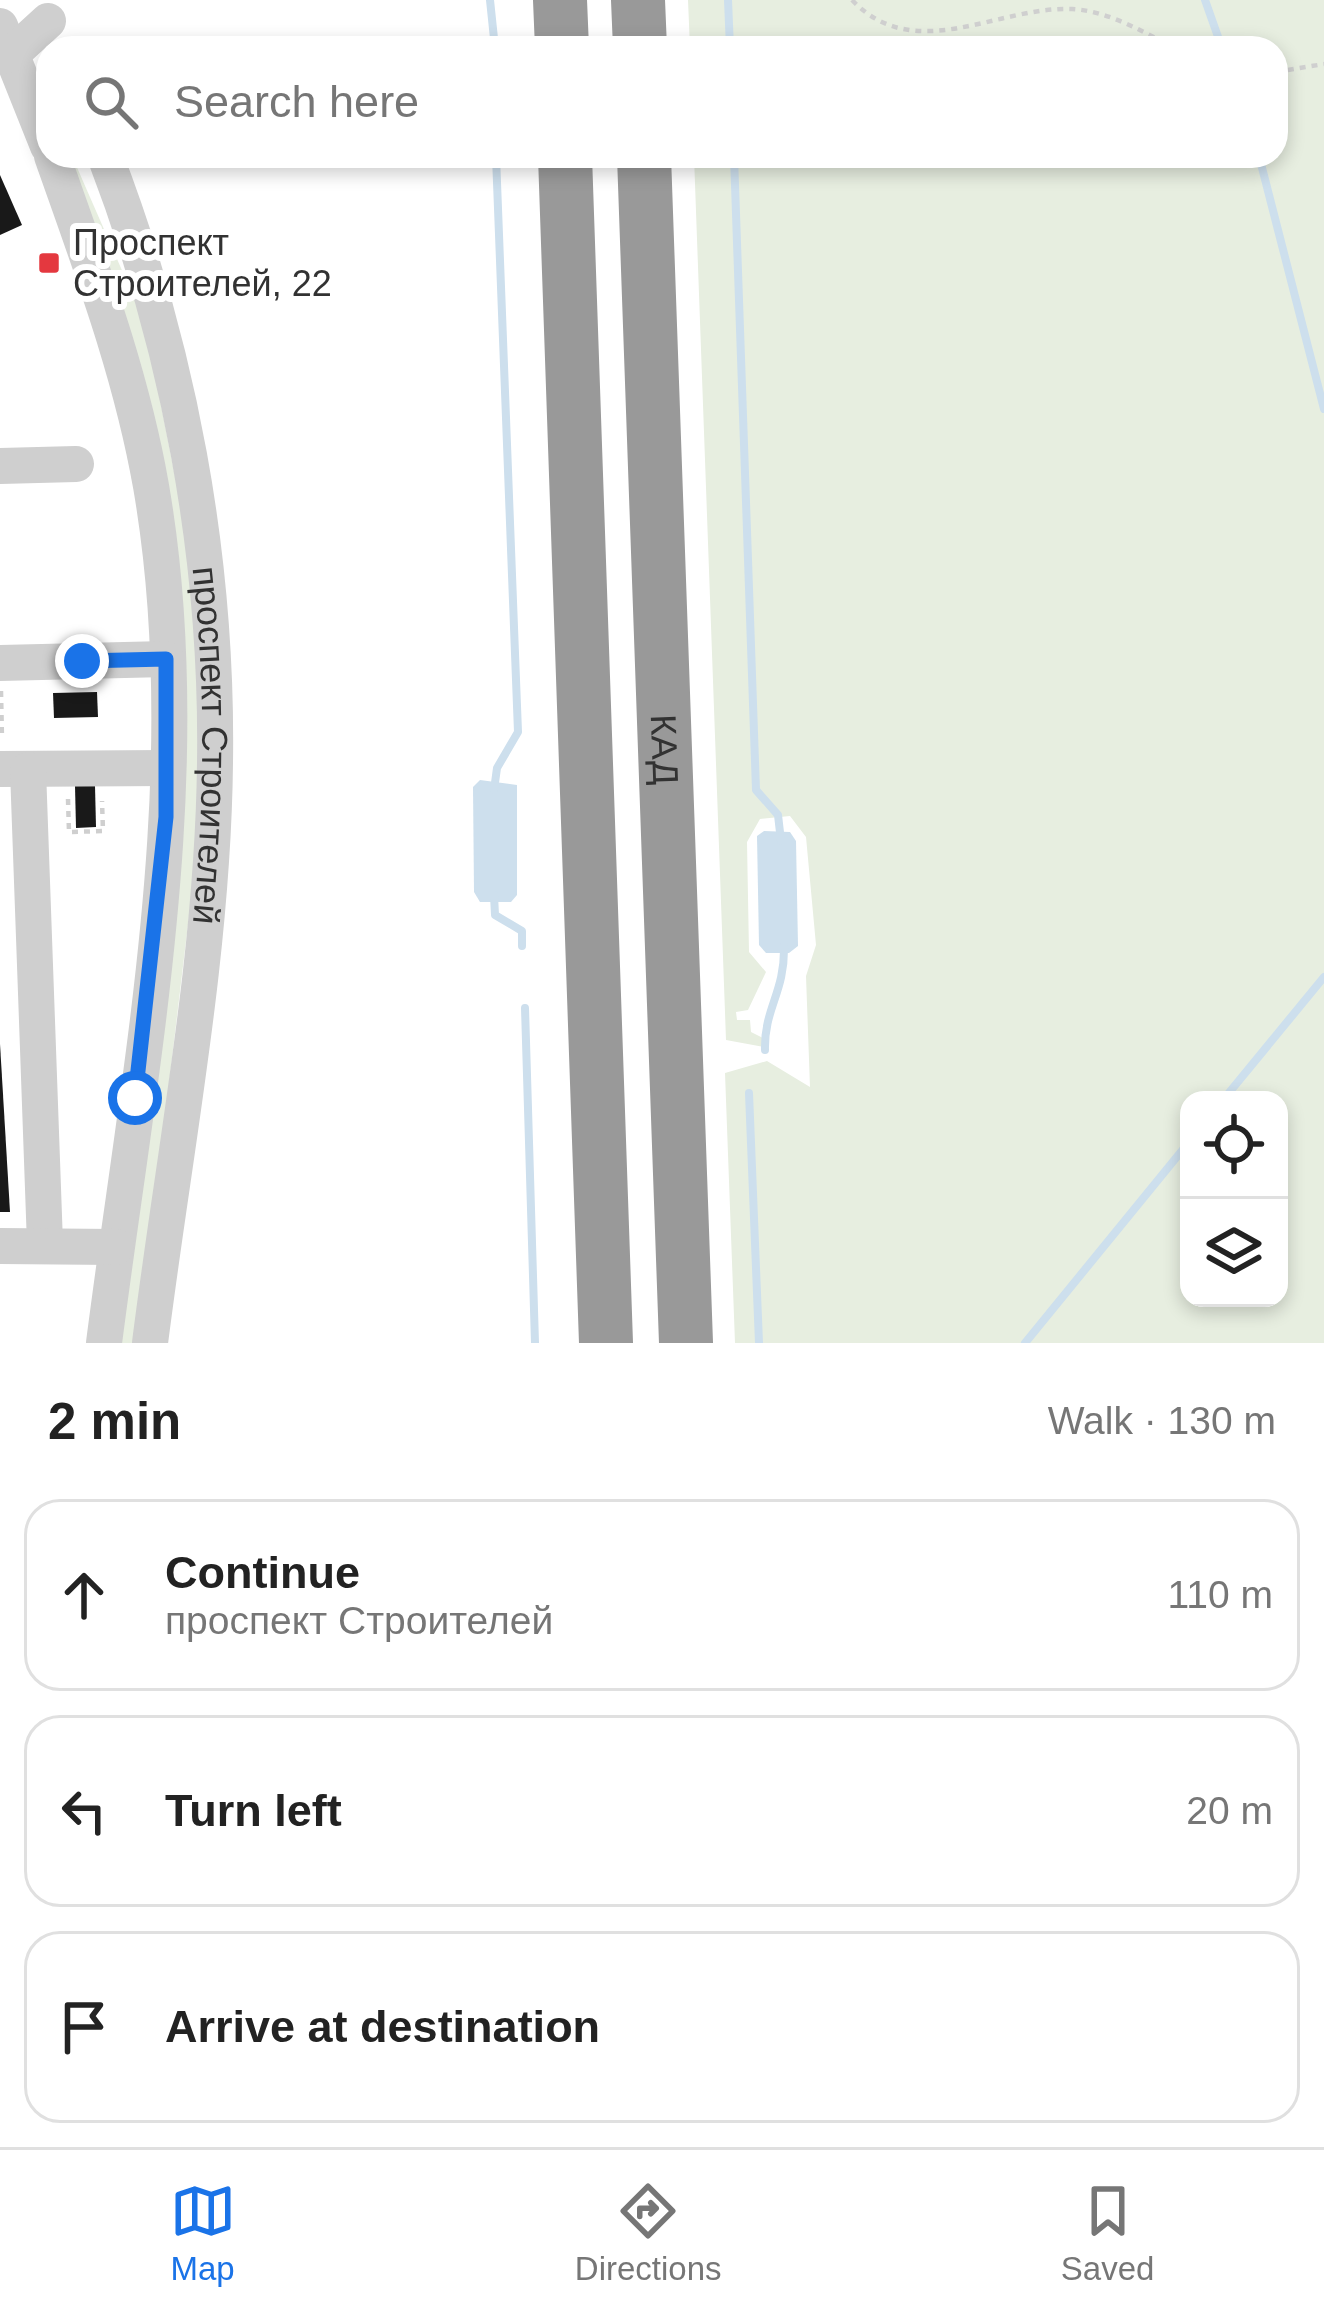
<!DOCTYPE html>
<html lang="en">
<head>
<meta charset="utf-8">
<style>
	:root { --surface:#fff; --page:#f6f6f6; --text:#222; --muted:#767676; --line:#e0e0e0; --accent:#1a73e8 }
	body { margin:0; font-family:Arial,sans-serif; background:var(--page); color:var(--text) }
	.controls { position:absolute; right:36px; bottom:36px; display:grid; overflow:hidden; border-radius:24px; box-shadow:0 6px 18px #0003 }
	.controls button { width:108px; height:108px; display:grid; place-items:center; padding:0; border:0; border-bottom:3px solid var(--line); background:var(--surface); color:var(--text); font:60px sans-serif }
	.stop { position:absolute; width:36px; height:36px; margin:-27px; border:9px solid #1a73e8; border-radius:50%; background:#fff }
	.stop.end { background:#1a73e8; border-color:#fff; box-shadow:0 3px 12px #0008 }
	.list { margin:0; padding:0; list-style:none }
	h2 { display:flex; justify-content:space-between; align-items:center; height:156px; margin:0; padding:0 48px; font-size:51px }
	h2 small { font-size:39px; font-weight:400; color:var(--muted) }
	.list li { display:grid; grid-template-columns:78px 1fr auto; gap:36px; align-items:center; box-sizing:border-box; height:192px; margin:0 24px 24px; padding:0 24px; border:3px solid var(--line); border-radius:36px }
	.list b { display:block; font-size:45px; white-space:nowrap }
	.list p { margin:0; font-size:39px; white-space:nowrap; color:var(--muted) }
	.list em { font-size:39px; font-style:normal; color:var(--muted) }
	.icon { flex:none; width:66px; height:66px; fill:none; stroke:currentColor; stroke-width:2; stroke-linecap:round; stroke-linejoin:round }
	.map { position:relative; flex:none; width:1324px; height:1343px; overflow:hidden }
	.search { position:absolute; background:var(--surface); box-shadow:0 6px 18px #0003; left:36px; right:36px; top:36px; height:132px; display:flex; align-items:center; gap:30px; box-sizing:border-box; padding:0 42px; border-radius:36px; color:var(--muted); font-size:45px }
	.sheet { height:804px; background:var(--surface) }
	nav { display:flex; justify-content:space-around; align-items:center; box-sizing:border-box; height:168px; border-top:3px solid var(--line); background:var(--surface); font-size:33px; color:var(--muted) }
	nav a { display:grid; justify-items:center; gap:6px }
	nav .on { color:var(--accent) }
	.map>svg:first-child { display:block }
	.green { fill:#e7eee0; fill-rule:evenodd }
	.water { fill:#cddfed }
	.lines { fill:none; stroke-linecap:round; stroke-linejoin:round }
	.stream { stroke:#cddfed; stroke-width:8 }
	.building { fill:#191919 }
	.path { stroke:#cfcfcf; stroke-width:4.5; stroke-dasharray:6 6; stroke-linecap:butt }
	.minor { stroke:#cfcfcf; stroke-width:36 }
	.highway { stroke:#999; stroke-width:54 }
	.route { stroke:#1a73e8; stroke-width:15 }
	.poi-dot { fill:#e4383f; stroke:#fff; stroke-width:4.5 }
	.labels { text-anchor:middle; dominant-baseline:central; stroke-width:12; stroke-linejoin:round; paint-order:stroke }
	.poi-label { font-size:36px; fill:#323232; stroke:#fff; text-anchor:start }
	.street-label { font-size:36px; fill:#323232; stroke:#fff }
</style>
</head>
<body>
<div class="map">
<svg width="1324" height="1343" viewBox="0 0 1324 1343">
	<rect width="100%" height="100%" fill="#fff"/>
	<g class="green">
		<path d="M688 0H1324V1343H735L725 1073 767 1061 810 1087 806 976 816 945 806 837 790 816 760 819 747 842 749 952 766 972 748 1010 736 1012 737 1020H750L751 1032 763 1038 764 1047 726 1040 694 156H1276V48H690ZM1279 1100V1298H1189V1100Z"/>
		<polygon points="66,156 72,156 145,323 188,543 201,720 194,874 138,1343 118,1343 181,719"/>
	</g>
	<g class="water">
		<polygon points="480,780 517,785 517,895 511,902 480,902 474,892 473,787"/>
		<polygon points="764,831 790,832 796,841 798,946 789,953 766,953 759,945 757,836"/>
	</g>
	<g class="lines">
		<g class="stream">
			<polyline points="490,0 495,48"/>
			<polyline points="728,0 730,48"/>
			<polyline points="1205,0 1222,48"/>
			<polyline points="734,156 756,790 778,815 781,841"/>
			<polyline points="1259,156 1324,409"/>
			<polyline points="494,790 497,768 518,732 496,156"/>
			<polyline points="494,895 495,915 522,931 522,946"/>
			<polyline points="525,1008 535,1343"/>
			<path d="M765 1050C764 1008 785 993 784 946"/>
			<polyline points="749,1093 759,1343"/>
			<polyline points="1223,1100 1324,977"/>
			<polyline points="1025,1343 1189,1142"/>
		</g>
	</g>
	<g class="building">
		<polygon points="0,175 22,225 0,235"/>
		<polygon points="97,692 98,717 54,718 53,693"/>
		<polygon points="75,786 95,786 96,827 76,828"/>
		<polygon points="0,1044 10,1212 0,1212"/>
	</g>
	<g class="lines">
		<g class="path">
			<path d="M852 0C915 66 997 6 1072 9 1109 11 1143 32 1175 48"/>
			<polyline points="1276,72 1324,64"/>
			<polyline points="1,691 2,739"/>
			<polyline points="68,799 69,832 103,831 102,801"/>
		</g>
		<g class="minor">
			<polyline points="0,26 48,146"/>
			<polyline points="0,56 12,54 48,21"/>
			<path d="M52 156C90 264 131 372 151 486 200 769 140 1062 104 1343"/>
			<path id="s1" d="M105 156C179 349 218 556 215 763 213 956 174 1152 150 1343"/>
			<polyline points="0,466 76,464"/>
			<polyline points="0,663 166,659"/>
			<polyline points="0,769 168,768"/>
			<polyline points="28,770 45,1244"/>
			<polyline points="0,1246 116,1247"/>
		</g>
		<g class="highway">
			<polyline points="560,0 562,48"/>
			<polyline points="638,0 640,48"/>
			<polyline points="565,156 606,1343"/>
			<path id="s2" d="M644 156 686 1343"/>
		</g>
	</g>
	<g class="lines">
		<polyline class="route" points="82,661 166,659 166,817 135,1098"/>
	</g>
	<rect class="poi-dot" x="37" y="251" width="24" height="24" rx="6"/>
	<g class="labels">
		<g class="poi-label">
			<text x="73" y="242">Проспект<tspan x="73" dy="41">Строителей, 22</tspan></text>
		</g>
		<g class="street-label">
			<text stroke="none"><textPath href="#s1" startOffset="603">проспект Строителей</textPath></text>
			<text stroke="none"><textPath href="#s2" startOffset="594">КАД</textPath></text>
		</g>
	</g>
</svg>
<div class="controls">
<button><svg class="icon" aria-label="locate" viewBox="0 0 24 24"><circle cx="12" cy="12" r="6"/><path d="M12 2v4M12 18v4M2 12h4M18 12h4"/></svg></button>
<button><svg class="icon" aria-label="layers" viewBox="0 0 24 24"><path d="M12 4l9 5-9 5-9-5zM3 14l9 5 9-5"/></svg></button>
</div>
<div class="stop" style="left:135px;top:1098px"></div>
<div class="stop end" style="left:82px;top:661px"></div>
<div class="search"><svg class="icon" aria-label="search" viewBox="0 0 24 24"><circle cx="10" cy="10" r="6"/><path d="M15 15l6 6"/></svg>Search here</div>
</div>
<section class="sheet">
<h2>2 min<small>Walk · 130 m</small></h2>
<ul class="list">
<li><svg class="icon" aria-label="ahead" viewBox="0 0 24 24"><path d="M12 20V5M6 11l6-6 6 6"/></svg><div><b>Continue</b><p>проспект Строителей</p></div><em>110 m</em></li>
<li><svg class="icon" aria-label="left" viewBox="0 0 24 24"><path d="M17 20v-9H6M10 6l-5 5 5 5"/></svg><div><b>Turn left</b></div><em>20 m</em></li>
<li><svg class="icon" aria-label="arrive" viewBox="0 0 24 24"><path d="M6 21V4h12l-3 4 3 4H6"/></svg><div><b>Arrive at destination</b></div></li>
</ul>
</section>
<nav>
<a class="on"><svg class="icon" aria-label="map" viewBox="0 0 24 24"><path d="M3 6l6-2 6 2 6-2v14l-6 2-6-2-6 2zM9 4v14M15 6v14"/></svg>Map</a>
<a><svg class="icon" aria-label="directions" viewBox="0 0 24 24"><path d="M12 3l9 9-9 9-9-9zM9 14v-3h6M13 9l2 2-2 2"/></svg>Directions</a>
<a><svg class="icon" aria-label="saved" viewBox="0 0 24 24"><path d="M7 4h10v16l-5-4-5 4z"/></svg>Saved</a>
</nav>
</body>
</html>
